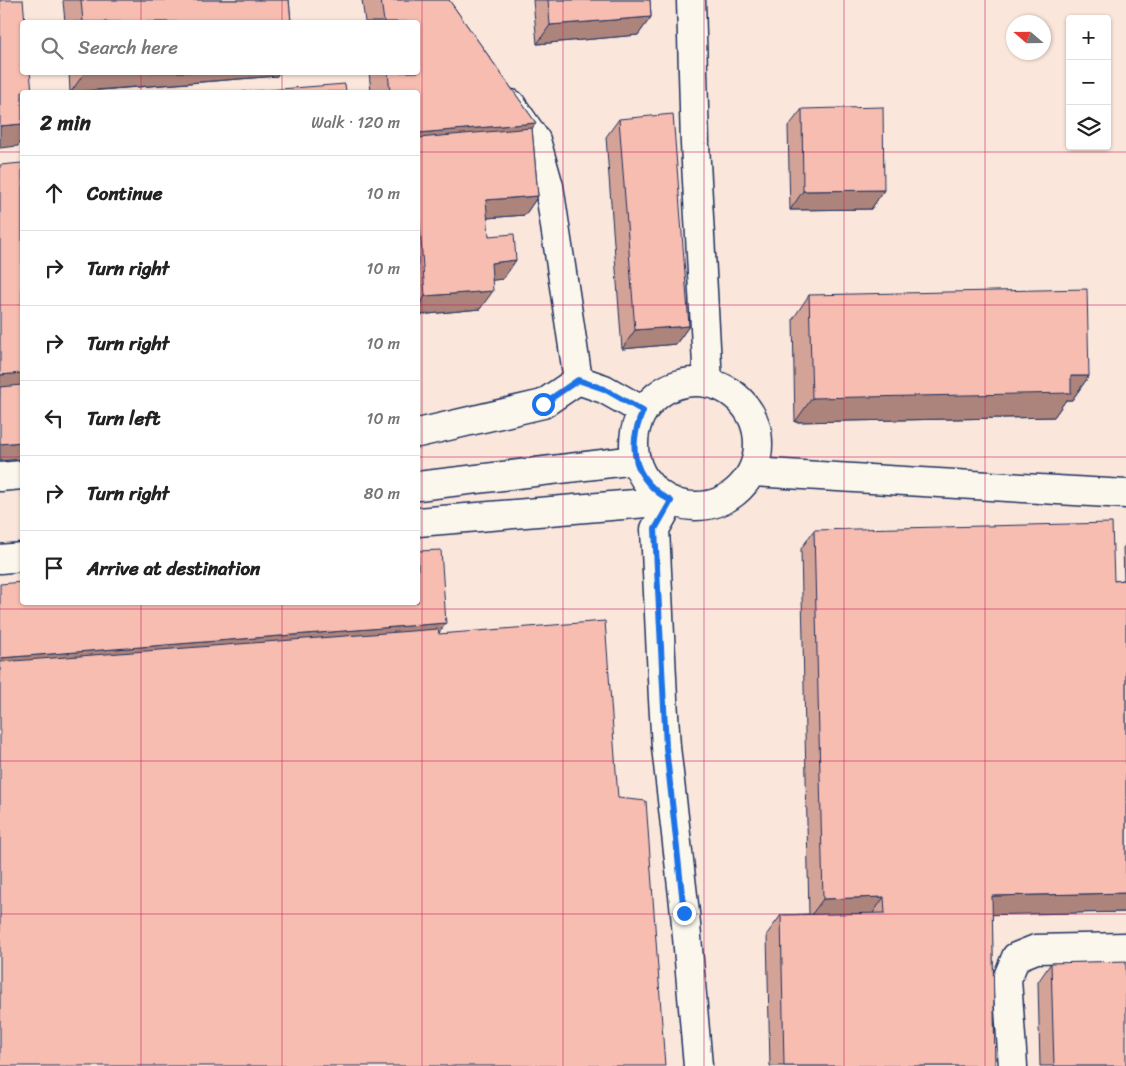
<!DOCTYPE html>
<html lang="en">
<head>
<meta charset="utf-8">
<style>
	:root { --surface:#fff; --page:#f6f6f6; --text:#222; --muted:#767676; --line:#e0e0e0 }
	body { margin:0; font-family:Sriracha,sans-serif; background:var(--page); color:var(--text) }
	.controls { position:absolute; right:15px; top:15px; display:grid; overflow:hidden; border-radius:5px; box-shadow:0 1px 4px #0004 }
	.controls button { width:45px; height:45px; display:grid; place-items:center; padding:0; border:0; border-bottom:1px solid var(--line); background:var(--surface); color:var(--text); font:25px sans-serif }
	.compass { position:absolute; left:1006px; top:15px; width:45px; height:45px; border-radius:50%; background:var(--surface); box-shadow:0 1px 4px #0004; rotate:290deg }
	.stop { position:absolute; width:15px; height:15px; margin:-11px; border:4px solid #1a73e8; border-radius:50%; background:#fff }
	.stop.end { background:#1a73e8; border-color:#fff; box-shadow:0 1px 5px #0008 }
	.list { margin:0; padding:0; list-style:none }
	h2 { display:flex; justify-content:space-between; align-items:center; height:65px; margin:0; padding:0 20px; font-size:21px }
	h2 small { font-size:16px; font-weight:400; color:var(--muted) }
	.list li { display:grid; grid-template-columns:32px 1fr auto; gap:15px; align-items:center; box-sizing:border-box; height:75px; padding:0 20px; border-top:1px solid var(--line) }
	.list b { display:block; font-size:19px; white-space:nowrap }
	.list em { font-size:16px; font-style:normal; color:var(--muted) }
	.icon { flex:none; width:28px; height:28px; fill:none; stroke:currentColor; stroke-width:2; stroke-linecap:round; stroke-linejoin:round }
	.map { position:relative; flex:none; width:1126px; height:1066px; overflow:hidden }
	.search { position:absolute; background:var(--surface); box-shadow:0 1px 4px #0004; left:20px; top:20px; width:400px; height:55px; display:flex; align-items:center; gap:12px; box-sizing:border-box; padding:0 18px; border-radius:5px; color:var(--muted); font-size:19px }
	.panel { position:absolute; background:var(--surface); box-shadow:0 1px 4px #0004; left:20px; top:90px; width:400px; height:515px; border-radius:5px }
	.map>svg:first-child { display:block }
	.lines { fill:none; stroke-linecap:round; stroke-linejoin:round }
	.minor-casing { stroke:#1b2f5e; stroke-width:31 }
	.minor { stroke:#fbf7ec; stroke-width:28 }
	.wall { fill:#d4a398; stroke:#1b2f5e }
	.shaded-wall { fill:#ad847c; stroke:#1b2f5e }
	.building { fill:#f7bdb1; stroke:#1b2f5e }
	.route { stroke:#1a73e8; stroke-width:6 }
	.grid { fill:none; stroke:#c2185b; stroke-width:1; stroke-opacity:0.55 }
</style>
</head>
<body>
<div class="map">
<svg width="1126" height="1066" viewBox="0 0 1126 1066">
	<rect width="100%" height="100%" fill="#fae6da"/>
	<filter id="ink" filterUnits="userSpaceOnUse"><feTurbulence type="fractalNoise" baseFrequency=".02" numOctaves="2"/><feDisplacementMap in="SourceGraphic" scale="10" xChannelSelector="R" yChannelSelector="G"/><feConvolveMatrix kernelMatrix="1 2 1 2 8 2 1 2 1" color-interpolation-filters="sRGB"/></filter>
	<g filter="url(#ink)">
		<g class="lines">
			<g class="minor-casing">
				<g id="minor">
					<polyline points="691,0 695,144 708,383"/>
					<polyline points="511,104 536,140 549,186 578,380"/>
					<circle cx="696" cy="444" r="62"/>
					<polyline points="418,433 543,404 578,380 604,389 643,411"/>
					<polyline points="752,472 1126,494"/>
					<polyline points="0,477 22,475"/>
					<polyline points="418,486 636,460"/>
					<polyline points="671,501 655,529 663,699 666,747 685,913 698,1066"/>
					<polyline points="418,522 671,501"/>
					<polyline points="0,559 22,557"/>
					<polyline points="1013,1066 1007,979 1016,957 1036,949 1126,947"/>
				</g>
			</g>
			<use href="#minor" class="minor"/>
		</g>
		<g class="wall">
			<polygon points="64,0 289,0 291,22 65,22 63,1"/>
			<polygon points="362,0 449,0 536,123 532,128 538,196 525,215 487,218 489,236 516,260 503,279 492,280 480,309 418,315 418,92 371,92 369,72 418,72 418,22 365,22"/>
			<polygon points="533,0 650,0 651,17 638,35 537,44"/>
			<polygon points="69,72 279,72 277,76 77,92 70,92"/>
			<polygon points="802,109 884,190 871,209 790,210 788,127"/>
			<polygon points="619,119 689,326 676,344 622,349 606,137"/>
			<polygon points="809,295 1089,376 1072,400 1066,400 1054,417 795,422 793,319"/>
			<polygon points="814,530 1114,581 1124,580 1123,548 1126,544 1126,912 992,914 995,1066 770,1066 767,934 781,915 809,914 801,549"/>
			<polygon points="1051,963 1126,1066 1040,1066 1038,982"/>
		</g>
		<g class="shaded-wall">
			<polygon points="651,17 638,35 537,44 550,25"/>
			<polygon points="85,72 279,72 277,76 71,92"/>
			<polygon points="536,123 519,147 418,155 418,133"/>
			<polygon points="22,124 22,140 18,146 0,148 0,126"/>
			<polygon points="884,190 871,209 790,210 803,191"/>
			<polygon points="538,196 525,215 473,219 486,200"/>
			<polygon points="516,260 503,279 478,282 491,263"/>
			<polygon points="493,291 480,309 418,315 418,308 425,296"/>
			<polygon points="689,326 676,344 622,349 635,330"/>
			<polygon points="22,373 22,396 0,398 0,375"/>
			<polygon points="1071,376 1089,376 1072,400 1066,400 1054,417 795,422 812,398"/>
			<polygon points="22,442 22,459 0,461 0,444"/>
			<polygon points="446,623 429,647 0,680 0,658"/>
			<polygon points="1126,893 1126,912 978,915 992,896"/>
			<polygon points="884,897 871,916 809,918 823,899"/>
		</g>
		<g class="building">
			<polygon points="0,0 23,0 25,22 22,22 22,72 30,72 32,92 22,92 22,124 0,126"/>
			<polygon points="81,0 289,0 291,22 83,22"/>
			<polygon points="381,0 449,0 536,123 418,133 418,92 390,92 388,72 418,72 418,22 384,22"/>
			<polygon points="548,0 650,0 651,17 550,25"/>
			<polygon points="345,84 346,92 242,92"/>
			<polygon points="883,107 884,190 803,191 802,109"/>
			<polygon points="673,114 689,326 635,330 619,119"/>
			<polygon points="532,128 538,196 486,200 489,236 514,234 516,260 491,263 493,291 425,296 418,197 418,138"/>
			<polygon points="22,163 22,373 0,375 0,165"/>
			<polygon points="1087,289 1089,376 1071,376 1071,393 812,398 809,295"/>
			<polygon points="22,385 22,442 0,444 0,387"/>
			<polygon points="1112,523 1114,581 1126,580 1126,893 992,896 995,1066 784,1066 781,915 885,913 884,897 823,899 814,530"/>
			<polygon points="441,550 446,623 0,658 0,584 22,582 22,602 418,602 418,551"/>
			<polygon points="605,621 618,798 646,801 665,1066 0,1066 0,662 438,629 439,634"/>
			<polygon points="1126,961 1126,1066 1054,1066 1051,963"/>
		</g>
	</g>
	<g class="lines" filter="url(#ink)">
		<path class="route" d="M543 404 578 380 604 389 643 411C626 449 634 480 671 501L655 529 666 747 684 913"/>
	</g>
	<path class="grid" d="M141 0V22M282 0V22M422 0V1066M563 0V1066M704 0V1066M844 0V1066M985 0V1066M141 72V92M282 72V92M0 152H22M418 152H1126M0 305H22M418 305H1126M0 457H22M418 457H1126M141 602V1066M282 602V1066M0 609H1126M0 761H1126M0 914H1126"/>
</svg>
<div class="controls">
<button>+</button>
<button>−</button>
<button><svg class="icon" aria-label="layers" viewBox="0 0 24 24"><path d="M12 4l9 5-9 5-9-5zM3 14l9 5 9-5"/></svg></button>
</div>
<svg class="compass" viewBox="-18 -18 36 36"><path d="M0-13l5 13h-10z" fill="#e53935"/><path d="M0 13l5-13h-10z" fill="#767676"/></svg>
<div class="stop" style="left:543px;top:404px"></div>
<div class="stop end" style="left:684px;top:913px"></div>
<div class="search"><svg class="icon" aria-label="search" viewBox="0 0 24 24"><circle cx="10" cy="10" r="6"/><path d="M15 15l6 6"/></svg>Search here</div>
<section class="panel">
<h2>2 min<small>Walk · 120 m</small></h2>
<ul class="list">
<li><svg class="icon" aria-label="ahead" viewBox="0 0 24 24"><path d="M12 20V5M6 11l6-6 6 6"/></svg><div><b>Continue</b></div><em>10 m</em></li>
<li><svg class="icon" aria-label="right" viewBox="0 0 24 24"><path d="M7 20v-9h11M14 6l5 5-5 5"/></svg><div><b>Turn right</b></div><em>10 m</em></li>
<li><svg class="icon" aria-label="right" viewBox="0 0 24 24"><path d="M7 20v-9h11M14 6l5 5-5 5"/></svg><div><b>Turn right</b></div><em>10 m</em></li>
<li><svg class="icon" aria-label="left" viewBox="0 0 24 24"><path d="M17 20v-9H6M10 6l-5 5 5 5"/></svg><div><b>Turn left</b></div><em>10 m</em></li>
<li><svg class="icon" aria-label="right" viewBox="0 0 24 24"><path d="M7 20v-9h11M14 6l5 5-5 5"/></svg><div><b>Turn right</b></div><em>80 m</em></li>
<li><svg class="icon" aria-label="arrive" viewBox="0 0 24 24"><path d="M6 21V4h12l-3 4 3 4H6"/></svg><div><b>Arrive at destination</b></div></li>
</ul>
</section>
</div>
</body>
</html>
